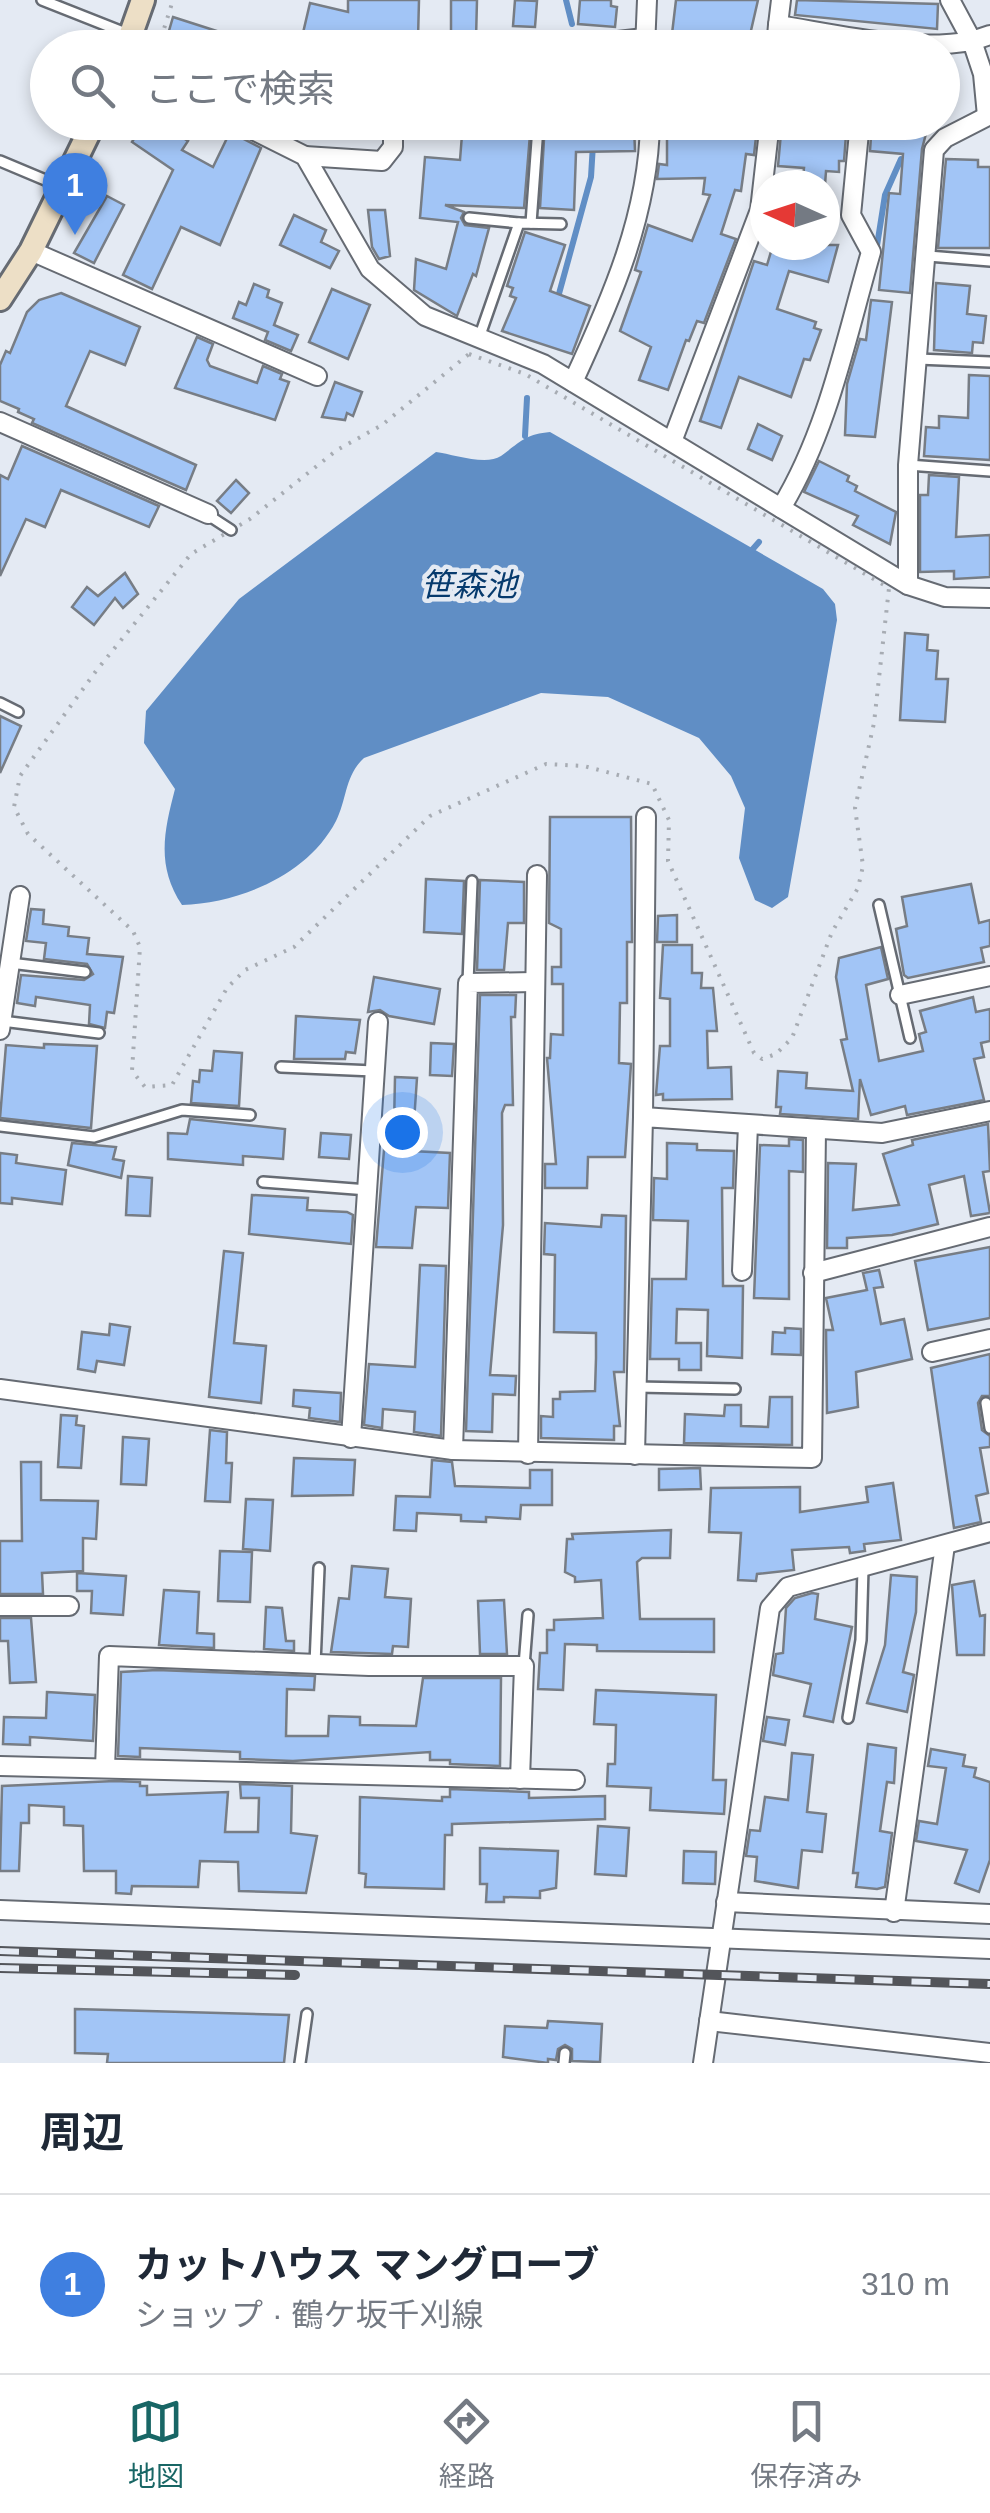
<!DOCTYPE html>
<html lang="ja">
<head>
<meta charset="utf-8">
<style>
	:root { --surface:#fff; --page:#f2f2f3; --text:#1f2937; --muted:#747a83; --line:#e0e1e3; --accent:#186665 }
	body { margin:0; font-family:Arial,"Noto Sans JP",sans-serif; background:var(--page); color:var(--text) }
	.compass { position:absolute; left:750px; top:170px; width:90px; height:90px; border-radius:50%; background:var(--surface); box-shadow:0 5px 15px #0003; rotate:273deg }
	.you { position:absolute; left:402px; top:1132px; width:35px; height:35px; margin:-25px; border:8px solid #fff; border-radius:50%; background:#1a73e8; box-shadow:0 0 0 15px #1a73e833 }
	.badge { display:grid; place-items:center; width:65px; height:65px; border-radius:50%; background:var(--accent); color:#fff; font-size:32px; font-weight:700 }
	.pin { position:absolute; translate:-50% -82px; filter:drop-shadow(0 2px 5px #0008) }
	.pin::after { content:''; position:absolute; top:52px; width:35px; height:30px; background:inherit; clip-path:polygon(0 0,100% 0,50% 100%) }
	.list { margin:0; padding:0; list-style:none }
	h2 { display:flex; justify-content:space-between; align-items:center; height:130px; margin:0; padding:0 40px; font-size:42px }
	h2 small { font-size:32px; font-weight:400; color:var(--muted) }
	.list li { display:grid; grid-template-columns:65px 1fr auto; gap:30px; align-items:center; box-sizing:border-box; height:180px; padding:0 40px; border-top:2px solid var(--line) }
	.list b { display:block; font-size:38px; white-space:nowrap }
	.list p { margin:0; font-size:32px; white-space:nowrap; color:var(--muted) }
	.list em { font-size:32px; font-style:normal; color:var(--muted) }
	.icon { flex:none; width:55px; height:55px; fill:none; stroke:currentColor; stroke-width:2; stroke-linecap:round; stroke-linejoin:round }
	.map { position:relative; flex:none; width:990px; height:2063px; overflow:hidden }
	.search { position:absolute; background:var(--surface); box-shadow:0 5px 15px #0003; left:30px; right:30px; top:30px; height:110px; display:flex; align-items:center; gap:25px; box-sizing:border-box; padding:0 35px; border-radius:55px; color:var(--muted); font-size:38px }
	.sheet { height:310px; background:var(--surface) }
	nav { display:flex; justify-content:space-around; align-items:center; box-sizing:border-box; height:140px; border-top:2px solid var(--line); background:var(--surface); font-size:28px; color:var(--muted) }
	nav a { display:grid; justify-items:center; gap:5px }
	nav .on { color:var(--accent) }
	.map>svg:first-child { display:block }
	.water { fill:#608ec5 }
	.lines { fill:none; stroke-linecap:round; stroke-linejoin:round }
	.stream { stroke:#608ec5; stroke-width:6 }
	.building { fill:#a2c5f6; stroke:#777d85; stroke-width:2.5 }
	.service-casing { stroke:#666b73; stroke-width:14 }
	.minor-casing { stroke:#666b73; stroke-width:22 }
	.secondary-casing { stroke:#666b73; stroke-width:28 }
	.path { stroke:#a7acb3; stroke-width:4; stroke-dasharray:2.5 8; stroke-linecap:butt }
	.service { stroke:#fff; stroke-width:9 }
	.minor { stroke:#fff; stroke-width:18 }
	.secondary { stroke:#eddfc6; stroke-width:22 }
	.rail-casing { stroke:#53555a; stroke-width:10 }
	.rail { stroke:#e4eaf3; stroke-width:6; stroke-dasharray:19; stroke-linecap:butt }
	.labels { text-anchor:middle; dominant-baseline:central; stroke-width:9; stroke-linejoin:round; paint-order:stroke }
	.water-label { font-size:32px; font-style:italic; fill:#063a6d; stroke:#e4eaf3 }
</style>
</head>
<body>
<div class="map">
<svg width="990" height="2063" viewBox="0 0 990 2063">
	<rect width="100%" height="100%" fill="#e4eaf3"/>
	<path class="water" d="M550 432 823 589 835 604 837 620 788 897 772 908 755 900 739 858 745 808 731 776 699 738 608 697 541 693 364 758C345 775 347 799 336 821 308 875 240 903 182 905 156 866 164 831 175 789L144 743 146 711 239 599 436 452C452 454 486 466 501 456 519 443 525 434 550 432Z"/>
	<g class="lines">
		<g class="stream">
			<polyline points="566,0 572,24"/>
			<polyline points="876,252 885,195 901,159"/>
			<polyline points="557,301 591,177 593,144"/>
			<polyline points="525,436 527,398"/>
			<polyline points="752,550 759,542"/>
		</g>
	</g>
	<g class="building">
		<polygon points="348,0 419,0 418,39 370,36 370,47 346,46 303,33 310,3 348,12"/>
		<polygon points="451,0 477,0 476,39 451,39"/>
		<polygon points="515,0 537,1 535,27 513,26"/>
		<polygon points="580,0 611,0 611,6 617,7 615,27 578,24"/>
		<polygon points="676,0 758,0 747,48 671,42"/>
		<polygon points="797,0 938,4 937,29 795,15"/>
		<polygon points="173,17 257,44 257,48 164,48"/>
		<polygon points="144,122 175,122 170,130 188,141 182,150 213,167 230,132 261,148 220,245 181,227 152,289 123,275 173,170 132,142"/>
		<polygon points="463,122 531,122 524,208 445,205 464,212 461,218 465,225 489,228 476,276 473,274 457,316 414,290 416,259 446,269 458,222 420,218 425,157 460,160"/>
		<polygon points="545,122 577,122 577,128 634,126 635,151 576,152 574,210 540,208"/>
		<polygon points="667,122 757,128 754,155 746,154 741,191 735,190 721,234 736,239 704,323 697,321 689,341 686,340 668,390 639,380 651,347 620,331 641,272 635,270 648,225 692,241 710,195 703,194 705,178 657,179 659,164 667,165"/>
		<polygon points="782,122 847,122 844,161 839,161 839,172 826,171 825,185 802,185 804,168 778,166"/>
		<polygon points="872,122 929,122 922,149 910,293 879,290 889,193 900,194 903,154 870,151"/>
		<polygon points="946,159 978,160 978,167 990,167 990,248 938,248"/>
		<polygon points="107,196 124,205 94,263 74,253"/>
		<polygon points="368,210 385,210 390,256 379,259 372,247"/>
		<polygon points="294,215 326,230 321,242 339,251 330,268 280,245"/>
		<polygon points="525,232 565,245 550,291 590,306 572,354 502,331 516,298 510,296 513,288 507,286"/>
		<polygon points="773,245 838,245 828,282 789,271 777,309 816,322 814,328 821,330 810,360 804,359 791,397 739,377 721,428 700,421 754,261 767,265"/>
		<polygon points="936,283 970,286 967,314 986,316 983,343 973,342 972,353 934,350"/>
		<polygon points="254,284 269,290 267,297 282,303 274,325 298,335 291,351 265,340 268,332 233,318 239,302 246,305"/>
		<polygon points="332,289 370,305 348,359 309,342"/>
		<polygon points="61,293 140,327 125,365 90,351 66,406 196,465 186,490 32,423 34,419 18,412 19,409 0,401 0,365 6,351 10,353 27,312 39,300"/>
		<polygon points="871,300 892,302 875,437 845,435 847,384 860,339 866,340"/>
		<polygon points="197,337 213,344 207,360 210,366 257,383 263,366 282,374 280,379 289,382 275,420 175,388"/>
		<polygon points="969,375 990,376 990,460 924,456 926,427 939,428 939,416 968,418"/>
		<polygon points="335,382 362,392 353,416 347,413 345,420 322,417"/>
		<polygon points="758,424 782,436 772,460 748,449"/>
		<polygon points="22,446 159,506 149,527 61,490 45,527 26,519 0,576 0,475 8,479"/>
		<polygon points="819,461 849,476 847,481 857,486 855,491 896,512 890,544 853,525 858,516 804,492"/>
		<polygon points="929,475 959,477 956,537 990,535 990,577 954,579 954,571 920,572 920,495 928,495"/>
		<polygon points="236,480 249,493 231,513 217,501"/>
		<polygon points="125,573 138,594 123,608 115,598 94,625 72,607 87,587 98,596"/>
		<polygon points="905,633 928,635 927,650 938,651 936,679 948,679 945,722 900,720"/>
		<polygon points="0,716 21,726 0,773"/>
		<polygon points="550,817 631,817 632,942 627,942 627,1003 620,1003 619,1063 631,1064 625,1157 588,1157 587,1188 545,1188 545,1164 556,1164 547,1058 550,1058 551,1034 563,1035 563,984 552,984 552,967 561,967 561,929 549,923"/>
		<polygon points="426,879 464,881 462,934 424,932"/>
		<polygon points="480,880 524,882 524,923 508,923 504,970 477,970"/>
		<polygon points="971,884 979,923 990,920 990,946 981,948 984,962 908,978 904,975 896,929 907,926 902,897"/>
		<polygon points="31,909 44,910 43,924 69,927 68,936 89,938 87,954 123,957 114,1013 107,1012 105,1028 89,1024 90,1005 36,997 35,1006 17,1003 21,975 84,980 93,974 87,964 44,959 46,943 26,941"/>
		<polygon points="677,915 677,942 657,942 658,916"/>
		<polygon points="663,945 692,945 692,973 702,973 701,988 713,988 717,1031 707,1031 708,1068 731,1067 732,1099 663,1100 663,1094 656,1095 660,1046 670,1046 670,999 660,998"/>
		<polygon points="881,947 888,979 866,985 879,1061 923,1051 919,1034 926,1032 920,1011 973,997 976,1012 990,1009 990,1041 981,1043 984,1057 974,1059 984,1100 907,1115 905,1106 871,1115 860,1079 858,1119 780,1114 781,1107 776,1107 778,1071 807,1073 806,1088 853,1091 841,1040 847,1039 836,977 839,958"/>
		<polygon points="374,977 440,989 434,1024 389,1016 380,1010 368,1012"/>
		<polygon points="480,995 516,995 515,1017 511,1017 513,1105 505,1105 502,1113 503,1225 490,1375 516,1376 515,1395 493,1394 492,1432 466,1431"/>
		<polygon points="296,1016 360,1020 355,1053 346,1052 345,1059 294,1059"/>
		<polygon points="431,1043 454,1044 452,1076 430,1075"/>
		<polygon points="44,1044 97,1046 91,1128 0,1118 6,1045 44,1048"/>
		<polygon points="214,1051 242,1053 239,1106 191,1103 193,1081 199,1082 200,1070 212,1071"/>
		<polygon points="395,1077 417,1078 412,1151 450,1153 448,1208 416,1207 412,1248 376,1247 386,1126 394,1126"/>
		<polygon points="190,1119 285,1129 283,1159 243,1156 243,1165 168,1159 168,1133 187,1134"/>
		<polygon points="988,1124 990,1171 983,1172 990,1213 971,1216 964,1176 929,1185 938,1224 892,1235 847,1238 847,1248 827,1248 828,1163 856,1164 853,1210 899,1205 883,1154 913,1145 912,1140"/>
		<polygon points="321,1133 351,1135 349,1159 319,1157"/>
		<polygon points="789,1139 803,1140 803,1172 789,1171 789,1299 754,1298 760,1145 789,1146"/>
		<polygon points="72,1143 116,1147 113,1159 124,1161 121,1178 68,1165"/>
		<polygon points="667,1143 697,1144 697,1150 734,1151 733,1188 722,1188 723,1286 743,1286 742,1358 707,1356 708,1310 677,1309 676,1343 701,1343 701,1370 679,1370 679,1359 650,1359 652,1279 686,1279 688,1221 653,1220 654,1178 667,1179"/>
		<polygon points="0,1153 17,1155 16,1163 66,1170 62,1204 12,1198 12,1204 0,1203"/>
		<polygon points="128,1176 152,1178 150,1216 126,1215"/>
		<polygon points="252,1195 308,1198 307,1210 347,1212 353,1215 351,1244 249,1234"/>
		<polygon points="602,1215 626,1216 624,1372 614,1372 620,1426 614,1426 614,1440 541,1438 541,1416 553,1417 553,1399 560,1399 560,1392 595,1391 596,1358 596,1333 554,1332 555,1255 544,1254 545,1223 601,1227"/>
		<polygon points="990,1247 990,1318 928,1330 915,1261"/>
		<polygon points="224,1251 243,1253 234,1343 266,1346 261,1403 209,1397"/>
		<polygon points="420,1265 446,1266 441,1436 414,1432 415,1412 383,1409 382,1428 364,1425 369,1364 415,1367"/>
		<polygon points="879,1270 883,1287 874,1288 881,1324 904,1319 912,1359 856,1372 858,1407 827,1413 826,1330 833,1330 826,1298 867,1290 863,1273"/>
		<polygon points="110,1324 130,1327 124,1365 97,1361 95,1372 78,1369 82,1332 109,1335"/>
		<polygon points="785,1328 801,1329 801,1355 772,1354 773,1332 785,1333"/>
		<polygon points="990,1354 990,1396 982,1396 978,1403 982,1430 990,1436 990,1447 980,1448 988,1493 976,1496 981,1522 954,1528 931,1368"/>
		<polygon points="294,1390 341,1393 340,1422 309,1418 310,1408 293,1406"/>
		<polygon points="770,1397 792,1397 792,1445 684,1443 685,1414 724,1416 725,1405 741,1405 741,1426 768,1427"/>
		<polygon points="61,1415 77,1416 76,1425 84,1426 81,1468 58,1467"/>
		<polygon points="210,1430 227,1432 226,1463 232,1463 230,1502 205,1501"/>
		<polygon points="123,1437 149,1439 146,1485 121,1484"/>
		<polygon points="294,1458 355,1460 353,1495 292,1496"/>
		<polygon points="432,1460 452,1462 455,1486 530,1488 530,1470 552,1470 552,1505 521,1505 520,1519 486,1517 486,1522 461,1521 461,1515 417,1513 416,1531 394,1530 396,1496 430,1497"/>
		<polygon points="21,1462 41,1462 41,1500 98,1501 96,1539 83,1538 83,1571 42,1573 43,1594 0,1594 0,1541 22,1541"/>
		<polygon points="700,1468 701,1489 659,1490 659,1469"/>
		<polygon points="893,1483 901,1540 864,1544 865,1551 850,1553 849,1547 792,1550 794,1570 757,1574 756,1581 738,1580 741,1533 709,1532 711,1488 800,1487 800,1512 868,1502 866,1487"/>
		<polygon points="246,1499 273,1500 270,1551 243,1549"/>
		<polygon points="671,1530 670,1558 642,1558 637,1562 640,1619 714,1619 714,1652 597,1651 597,1645 565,1644 563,1690 538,1689 540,1653 547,1653 547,1630 554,1630 554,1620 603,1618 601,1580 575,1582 575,1577 565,1572 567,1539 573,1539 572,1534"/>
		<polygon points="220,1551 252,1552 250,1602 218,1601"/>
		<polygon points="352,1566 388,1569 385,1597 411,1599 408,1647 393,1646 392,1654 331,1652 339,1598 349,1599"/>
		<polygon points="77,1573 126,1576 123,1615 91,1613 92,1591 77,1591"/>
		<polygon points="891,1575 917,1577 916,1612 903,1672 914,1675 907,1712 867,1703 885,1645"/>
		<polygon points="974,1581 980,1616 985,1615 984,1655 957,1655 952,1585"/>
		<polygon points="164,1590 199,1592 197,1633 214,1634 214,1648 159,1645"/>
		<polygon points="812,1593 818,1594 815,1619 852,1627 833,1722 804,1716 811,1684 773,1675 776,1654 783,1653 786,1608 795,1598"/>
		<polygon points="504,1600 507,1654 480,1654 478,1601"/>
		<polygon points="266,1607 282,1608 286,1641 294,1641 294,1651 264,1649"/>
		<polygon points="0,1618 31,1618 36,1682 10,1683 8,1641 0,1641"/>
		<polygon points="157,1670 315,1676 314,1690 287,1689 286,1736 328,1736 329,1716 360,1717 360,1725 416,1726 423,1678 501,1678 500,1766 450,1764 450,1760 430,1760 430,1752 293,1761 240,1759 240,1752 140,1748 140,1757 118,1756 121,1672"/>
		<polygon points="596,1690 716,1695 713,1780 726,1780 724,1814 650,1810 651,1788 607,1786 608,1764 615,1764 616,1725 594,1724"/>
		<polygon points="47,1692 95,1695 93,1741 30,1737 30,1745 3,1744 4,1717 46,1718"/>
		<polygon points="767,1717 789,1720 785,1745 763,1741"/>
		<polygon points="868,1744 896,1748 894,1783 887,1782 880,1831 892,1833 885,1887 877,1889 856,1887 858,1873 853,1873"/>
		<polygon points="931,1749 965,1755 963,1766 976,1768 974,1777 990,1782 990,1860 979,1892 955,1883 967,1850 916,1841 919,1821 937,1824 946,1768 928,1766"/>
		<polygon points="792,1753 813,1755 807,1812 826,1814 822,1852 802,1850 798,1888 755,1881 757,1857 746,1856 750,1830 760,1831 765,1797 788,1800"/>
		<polygon points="115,1781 140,1782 140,1786 147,1786 147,1795 228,1792 225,1832 258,1832 259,1798 241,1798 240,1784 292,1786 291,1833 317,1836 306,1893 239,1891 238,1862 200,1861 198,1887 132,1886 131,1894 116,1893 116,1871 84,1871 83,1826 64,1825 64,1807 29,1805 29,1823 21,1823 19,1871 0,1871 2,1786"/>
		<polygon points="450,1789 529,1792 529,1798 605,1796 605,1819 452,1824 452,1835 445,1835 444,1889 365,1887 366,1874 359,1873 360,1797 442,1801 442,1797 450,1797"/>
		<polygon points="598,1826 629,1828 626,1876 595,1874"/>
		<polygon points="480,1848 558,1851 556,1888 540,1891 540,1898 504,1897 504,1902 486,1902 487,1884 480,1884"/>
		<polygon points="684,1851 716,1852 715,1884 683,1883"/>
		<polygon points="75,2009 289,2015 284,2063 107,2063 108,2054 75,2053"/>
		<polygon points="548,2021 602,2024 600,2062 572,2061 572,2049 565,2045 558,2049 556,2060 548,2059 548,2063 503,2057 505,2026 547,2028"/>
	</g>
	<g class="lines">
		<g class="service-casing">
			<g id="service">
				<polyline points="42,0 128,34"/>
				<polyline points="0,161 62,187"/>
				<polyline points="469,218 519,223"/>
				<polyline points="531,223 538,127"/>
				<polyline points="928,256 990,261"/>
				<polyline points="479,338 519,223 561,224"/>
				<polyline points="918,359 990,362"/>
				<polyline points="908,465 990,471"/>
				<polyline points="208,515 231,530"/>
				<polyline points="0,703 18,712"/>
				<polyline points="879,905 910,1038"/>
				<polyline points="10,963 85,972"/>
				<polyline points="468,983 472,881"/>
				<polyline points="2,1021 99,1033"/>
				<polyline points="281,1067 374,1071"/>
				<polyline points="0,1126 94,1137 182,1110 250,1115"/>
				<polyline points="263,1182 368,1190"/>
				<polyline points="637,1387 735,1389"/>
				<polyline points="986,1403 990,1428"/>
				<polyline points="315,1664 319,1568"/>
				<polyline points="524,1666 528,1615"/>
				<polyline points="848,1718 861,1640 863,1568"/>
				<polyline points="300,2063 307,2014"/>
				<polyline points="564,2063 565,2053"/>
			</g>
		</g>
		<g class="minor-casing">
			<g id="minor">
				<polyline points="950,0 972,41 990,35"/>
				<polyline points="778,25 781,0"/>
				<polyline points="557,48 644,38"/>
				<polyline points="645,48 647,0"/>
				<path d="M776 48 778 25C840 35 910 52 972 41L983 74 987 116"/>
				<polyline points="237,122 305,156 370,269 425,316 543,364 908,585 945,597 990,598"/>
				<polyline points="305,156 382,161 393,147 393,122"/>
				<polyline points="31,251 317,376"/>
				<path d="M573 382C611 300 649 214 650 122"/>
				<polyline points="0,422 208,514"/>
				<polyline points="673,439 760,210 770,122"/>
				<path d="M781 508C828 431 846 338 871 252L851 215 860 122"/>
				<polyline points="908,585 908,465 934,150 945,138 990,115"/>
				<polyline points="900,995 990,976"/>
				<polyline points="0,1030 20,896"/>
				<polyline points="643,1117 646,817"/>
				<polyline points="742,1271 748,1125"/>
				<polyline points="813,1273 990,1227"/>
				<polyline points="932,1352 990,1339"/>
				<polyline points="0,1389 453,1450 812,1458 816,1130"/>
				<polyline points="351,1438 378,1022"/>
				<polyline points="453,1450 468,983 534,982"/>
				<polyline points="528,1454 537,875"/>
				<polyline points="635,1455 643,1117 882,1133 990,1111"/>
				<polyline points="0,1606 69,1606"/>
				<polyline points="0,1766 575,1780"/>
				<polyline points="105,1768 109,1656 369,1666 524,1666 520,1779"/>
				<polyline points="726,1902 990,1914"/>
				<polyline points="0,1910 990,1949"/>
				<polyline points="894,1912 945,1545"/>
				<polyline points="709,2021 990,2053"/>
				<polyline points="703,2063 770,1608 788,1587 990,1532"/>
			</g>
		</g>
		<g class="secondary-casing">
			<g id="secondary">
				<polyline points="126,48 143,0"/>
				<polyline points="0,299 31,251 94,122"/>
			</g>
		</g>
		<g class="path">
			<polyline points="158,48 173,0"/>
			<polygon points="469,354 525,374 889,588 874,723 855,808 863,866 858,888 832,932 792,1038 776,1054 762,1059 754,1053 668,861 669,820 652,784 584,766 546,764 430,816 294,947 245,970 227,988 172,1085 145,1087 132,1071 140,947 133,931 28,834 14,807 20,776 96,671 191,554 250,519 337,450 382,425"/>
		</g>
		<use href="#service" class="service"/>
		<use href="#minor" class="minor"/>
		<use href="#secondary" class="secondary"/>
		<g class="rail-casing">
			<g id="rail">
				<polyline points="0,1951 990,1984"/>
				<polyline points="0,1968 295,1975"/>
			</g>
		</g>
		<use href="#rail" class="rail"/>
	</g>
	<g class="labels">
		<g class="water-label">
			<text x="469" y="585">笹森池</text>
		</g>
	</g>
</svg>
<svg class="compass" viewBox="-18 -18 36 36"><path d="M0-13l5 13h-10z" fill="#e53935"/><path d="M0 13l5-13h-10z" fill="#747a83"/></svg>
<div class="you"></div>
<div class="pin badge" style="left:75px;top:235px;background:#3f7fe0">1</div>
<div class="search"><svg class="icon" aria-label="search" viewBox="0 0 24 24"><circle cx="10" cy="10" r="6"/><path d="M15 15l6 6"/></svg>ここで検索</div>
</div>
<section class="sheet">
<h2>周辺<small></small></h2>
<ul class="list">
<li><span class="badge" style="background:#3f7fe0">1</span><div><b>カットハウス マングローブ</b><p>ショップ · 鶴ケ坂千刈線</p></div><em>310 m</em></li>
</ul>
</section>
<nav>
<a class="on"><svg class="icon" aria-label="map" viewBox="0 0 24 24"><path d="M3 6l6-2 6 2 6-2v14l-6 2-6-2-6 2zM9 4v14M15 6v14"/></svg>地図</a>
<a><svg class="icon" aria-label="directions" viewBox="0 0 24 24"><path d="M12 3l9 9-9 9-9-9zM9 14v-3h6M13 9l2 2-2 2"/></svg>経路</a>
<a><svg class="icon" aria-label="saved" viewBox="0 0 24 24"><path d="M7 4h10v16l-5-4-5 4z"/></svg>保存済み</a>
</nav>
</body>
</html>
